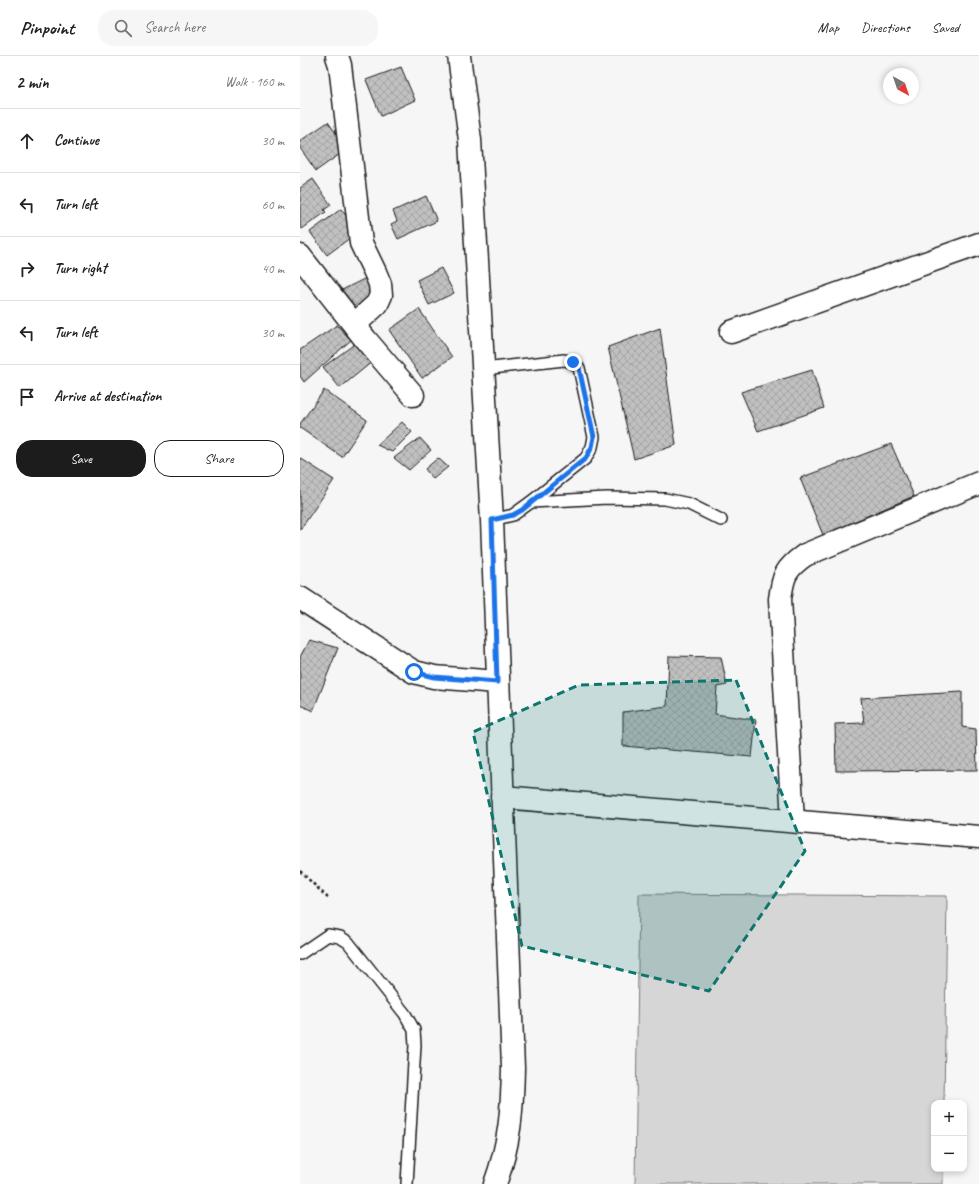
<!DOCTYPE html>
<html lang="en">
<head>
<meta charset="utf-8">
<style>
	:root { --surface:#fff; --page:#f6f6f6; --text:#222; --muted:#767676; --line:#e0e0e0; --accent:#1c1c1c }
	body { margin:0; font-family:Caveat,sans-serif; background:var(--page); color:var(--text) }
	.controls { position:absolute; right:12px; bottom:12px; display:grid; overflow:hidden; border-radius:8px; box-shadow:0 2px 6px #0003 }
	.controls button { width:36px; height:36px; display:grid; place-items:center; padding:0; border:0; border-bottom:1px solid var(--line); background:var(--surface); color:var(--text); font:20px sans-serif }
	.compass { position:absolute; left:583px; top:12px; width:36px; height:36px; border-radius:50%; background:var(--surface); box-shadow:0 2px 6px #0003; rotate:140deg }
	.stop { position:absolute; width:12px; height:12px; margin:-9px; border:3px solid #1a73e8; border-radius:50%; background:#fff }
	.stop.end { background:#1a73e8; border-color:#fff; box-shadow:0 1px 4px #0008 }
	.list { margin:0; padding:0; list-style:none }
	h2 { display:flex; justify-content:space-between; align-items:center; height:52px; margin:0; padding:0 16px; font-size:17px }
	h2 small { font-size:13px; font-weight:400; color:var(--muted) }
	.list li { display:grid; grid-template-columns:26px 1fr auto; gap:12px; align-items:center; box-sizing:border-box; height:64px; padding:0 16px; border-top:1px solid var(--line) }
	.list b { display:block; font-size:15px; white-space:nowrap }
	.list em { font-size:13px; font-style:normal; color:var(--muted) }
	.actions { display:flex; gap:8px; padding:12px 16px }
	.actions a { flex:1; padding:9px 0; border:1px solid var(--accent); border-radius:16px; text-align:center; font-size:14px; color:var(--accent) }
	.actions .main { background:var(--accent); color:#fff }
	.icon { flex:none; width:22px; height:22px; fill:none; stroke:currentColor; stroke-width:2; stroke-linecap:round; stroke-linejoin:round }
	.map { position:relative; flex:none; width:679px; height:1128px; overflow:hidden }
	header { display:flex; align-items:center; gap:24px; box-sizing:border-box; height:56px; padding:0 20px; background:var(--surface); border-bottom:1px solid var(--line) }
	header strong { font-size:19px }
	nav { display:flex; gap:22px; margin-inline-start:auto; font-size:14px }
	.search { width:280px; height:36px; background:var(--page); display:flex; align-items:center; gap:10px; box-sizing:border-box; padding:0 14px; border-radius:16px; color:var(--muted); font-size:15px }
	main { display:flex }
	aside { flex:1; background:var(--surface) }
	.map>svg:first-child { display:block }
	.grass { fill:#d6d6d6; stroke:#797979 }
	.building { fill:url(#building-cross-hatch); stroke:#1c1c1c }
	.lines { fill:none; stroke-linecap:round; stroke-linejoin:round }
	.service-casing { stroke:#1c1c1c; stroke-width:14 }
	.minor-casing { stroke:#1c1c1c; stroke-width:25 }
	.tertiary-casing { stroke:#1c1c1c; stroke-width:25 }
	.path { stroke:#1c1c1c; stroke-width:2.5; stroke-dasharray:3 3; stroke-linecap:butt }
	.service { stroke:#fff; stroke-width:11 }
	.minor { stroke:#fff; stroke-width:22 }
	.tertiary { stroke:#fff; stroke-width:22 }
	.route { stroke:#1a73e8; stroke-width:5 }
	.marked { fill:#0f766e; fill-opacity:0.2; stroke:#0f766e; stroke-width:3; stroke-dasharray:8 5; stroke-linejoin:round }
</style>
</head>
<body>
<header>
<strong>Pinpoint</strong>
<div class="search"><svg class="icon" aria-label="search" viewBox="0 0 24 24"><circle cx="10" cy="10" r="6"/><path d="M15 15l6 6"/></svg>Search here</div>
<nav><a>Map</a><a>Directions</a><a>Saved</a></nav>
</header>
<main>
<aside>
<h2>2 min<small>Walk · 160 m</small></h2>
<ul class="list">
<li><svg class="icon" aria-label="ahead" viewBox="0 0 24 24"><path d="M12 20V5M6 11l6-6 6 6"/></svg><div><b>Continue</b></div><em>30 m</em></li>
<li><svg class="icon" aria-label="left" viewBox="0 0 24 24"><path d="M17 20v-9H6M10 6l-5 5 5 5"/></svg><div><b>Turn left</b></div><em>60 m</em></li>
<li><svg class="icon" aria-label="right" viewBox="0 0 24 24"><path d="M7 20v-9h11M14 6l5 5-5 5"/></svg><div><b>Turn right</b></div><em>40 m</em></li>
<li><svg class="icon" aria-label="left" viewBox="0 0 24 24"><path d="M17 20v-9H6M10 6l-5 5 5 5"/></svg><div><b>Turn left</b></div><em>30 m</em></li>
<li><svg class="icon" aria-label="arrive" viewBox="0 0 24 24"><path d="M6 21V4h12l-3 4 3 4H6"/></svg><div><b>Arrive at destination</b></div></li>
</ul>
<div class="actions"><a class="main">Save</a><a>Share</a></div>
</aside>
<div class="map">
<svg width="679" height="1128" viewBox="0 0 679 1128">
	<defs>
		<pattern id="building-cross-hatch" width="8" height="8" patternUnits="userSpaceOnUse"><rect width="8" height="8" fill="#c0c0c0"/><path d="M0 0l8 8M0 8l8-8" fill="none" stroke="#a4a4a4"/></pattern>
	</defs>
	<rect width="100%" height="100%" fill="#f6f6f6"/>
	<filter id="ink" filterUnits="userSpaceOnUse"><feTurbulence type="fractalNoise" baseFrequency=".025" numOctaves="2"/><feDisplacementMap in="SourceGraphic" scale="8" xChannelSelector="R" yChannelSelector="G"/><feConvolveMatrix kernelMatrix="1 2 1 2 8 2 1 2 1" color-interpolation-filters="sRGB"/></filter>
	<g filter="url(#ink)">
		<polygon class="grass" points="339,838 647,840 644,1047 634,1047 634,1113 643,1113 643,1128 335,1128"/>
		<g class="building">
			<polygon points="101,11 115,44 81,60 66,24"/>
			<polygon points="28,66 47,93 16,115 0,92 0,85"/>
			<polygon points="13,123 31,149 24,154 26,156 2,173 0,170 0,132"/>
			<polygon points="126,140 137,165 98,183 91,168 97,165 93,155"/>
			<polygon points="41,153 58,176 27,199 10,176"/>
			<polygon points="141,212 154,237 129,249 117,224"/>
			<polygon points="68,221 75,236 57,261 38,236"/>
			<polygon points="119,253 152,301 122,322 89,274"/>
			<polygon points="37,269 51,284 4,326 0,320 0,294"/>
			<polygon points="360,272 376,389 334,403 308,291"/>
			<polygon points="56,287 73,305 40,332 23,311"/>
			<polygon points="512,314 524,352 458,375 441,336"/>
			<polygon points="24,334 67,364 42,401 0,372 0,368"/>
			<polygon points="102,366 112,376 92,396 77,389"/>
			<polygon points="120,382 131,394 109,414 94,402"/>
			<polygon points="591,388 614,440 523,479 500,422"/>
			<polygon points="0,402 34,424 0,474"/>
			<polygon points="138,402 148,411 133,423 125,413"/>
			<polygon points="9,584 38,592 13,655 0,649 0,601"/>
			<polygon points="369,600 421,601 427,629 417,631 415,658 456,664 452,701 323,690 323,656 367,650"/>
			<polygon points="662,636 662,671 676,673 677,714 536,715 535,668 564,667 561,642"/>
		</g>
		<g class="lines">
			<g class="service-casing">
				<g id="service">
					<polyline points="183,313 264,304 273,306 279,312 294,381 292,391 286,402 231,446 213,459 192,464"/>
					<polyline points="231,446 307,442 365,443 389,448 421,464"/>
					<polyline points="0,898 28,879 40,881 48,886 105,958 114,974 115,989 107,1128"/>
				</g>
			</g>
			<g class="minor-casing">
				<g id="minor">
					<polyline points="37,0 40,9 61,187 75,216 80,228 81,239 77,248 55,268"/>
					<polyline points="0,200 66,284 113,339"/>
					<polyline points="431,276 679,188"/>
					<polyline points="0,542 114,616 134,621 197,626"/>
					<polyline points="202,741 679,781"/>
					<path d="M493 765 480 543C483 520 485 513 505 499L679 427"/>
				</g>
			</g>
			<g class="tertiary-casing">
				<path id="tertiary" d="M159 0 170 84 192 464 213 1012C212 1056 210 1087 195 1128"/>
			</g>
			<polyline class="path" points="0,815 30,844"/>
			<use href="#service" class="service"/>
			<use href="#minor" class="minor"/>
			<use href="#tertiary" class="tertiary"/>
		</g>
	</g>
	<g class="lines" filter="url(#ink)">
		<polyline class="route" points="114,616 134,621 197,626 192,464 213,459 222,454 286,402 292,391 294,381 279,312 273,306"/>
	</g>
	<path class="marked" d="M436 624 505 795 409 935 222 890 173 676 279 629Z"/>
</svg>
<div class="controls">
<button>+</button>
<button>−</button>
</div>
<svg class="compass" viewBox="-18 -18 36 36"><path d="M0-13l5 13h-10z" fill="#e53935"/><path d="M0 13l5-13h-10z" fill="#767676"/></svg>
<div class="stop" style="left:114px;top:616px"></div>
<div class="stop end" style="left:273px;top:306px"></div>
</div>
</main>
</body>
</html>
